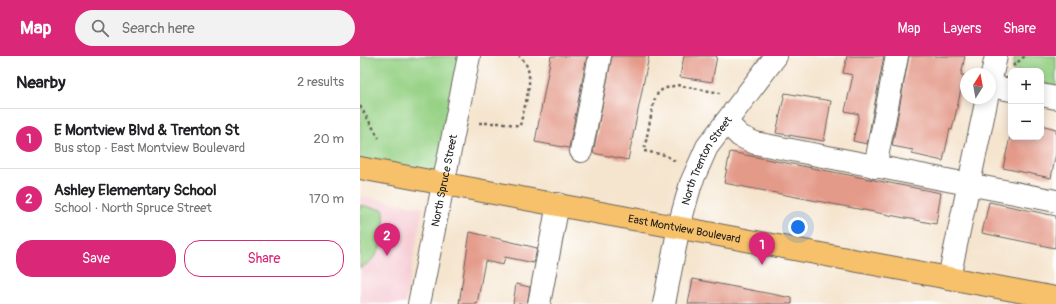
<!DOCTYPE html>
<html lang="en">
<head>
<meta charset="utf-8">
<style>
	:root { --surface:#fff; --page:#f2f2f2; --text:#202124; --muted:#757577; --line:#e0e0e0; --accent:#db2777 }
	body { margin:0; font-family:Pangolin,sans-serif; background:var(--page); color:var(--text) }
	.controls { position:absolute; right:12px; top:12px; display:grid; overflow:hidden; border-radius:8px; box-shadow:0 2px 10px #0003 }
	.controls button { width:36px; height:36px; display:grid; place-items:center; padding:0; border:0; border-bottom:1px solid var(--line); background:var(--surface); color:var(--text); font:20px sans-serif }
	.compass { position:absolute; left:600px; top:12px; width:36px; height:36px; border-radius:50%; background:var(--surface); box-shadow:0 2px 10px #0003; rotate:11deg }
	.you { position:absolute; left:438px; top:171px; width:14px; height:14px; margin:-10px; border:3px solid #fff; border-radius:50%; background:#1a73e8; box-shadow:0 0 0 6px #1a73e833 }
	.badge { display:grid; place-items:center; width:26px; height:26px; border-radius:50%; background:var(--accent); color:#fff; font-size:13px; font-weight:700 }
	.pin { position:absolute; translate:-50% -33px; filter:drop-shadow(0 1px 2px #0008) }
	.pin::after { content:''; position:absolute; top:21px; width:14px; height:12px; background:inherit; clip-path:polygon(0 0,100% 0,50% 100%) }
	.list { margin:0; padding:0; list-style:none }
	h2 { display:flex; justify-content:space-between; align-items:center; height:52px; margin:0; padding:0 16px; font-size:17px }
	h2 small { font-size:13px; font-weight:400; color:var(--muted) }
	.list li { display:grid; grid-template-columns:26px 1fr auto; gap:12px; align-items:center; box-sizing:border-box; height:60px; padding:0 16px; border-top:1px solid var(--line) }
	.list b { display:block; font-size:15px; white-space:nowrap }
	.list p { margin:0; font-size:13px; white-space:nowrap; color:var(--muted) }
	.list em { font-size:13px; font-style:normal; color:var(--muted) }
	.actions { display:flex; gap:8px; padding:12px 16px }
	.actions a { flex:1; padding:9px 0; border:1px solid var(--accent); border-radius:16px; text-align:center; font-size:14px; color:var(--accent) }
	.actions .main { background:var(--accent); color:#fff }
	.icon { flex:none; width:22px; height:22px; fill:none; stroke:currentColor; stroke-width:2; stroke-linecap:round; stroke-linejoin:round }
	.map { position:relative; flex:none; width:696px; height:248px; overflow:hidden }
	header { display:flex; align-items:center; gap:24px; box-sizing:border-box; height:56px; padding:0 20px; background:var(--accent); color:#fff }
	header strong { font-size:19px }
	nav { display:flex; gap:22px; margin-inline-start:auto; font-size:14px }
	.search { width:280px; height:36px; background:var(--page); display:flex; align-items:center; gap:10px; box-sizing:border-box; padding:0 14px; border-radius:22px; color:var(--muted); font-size:15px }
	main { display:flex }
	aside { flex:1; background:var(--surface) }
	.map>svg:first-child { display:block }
	.built { fill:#f6cfd6 }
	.green { fill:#96d185; stroke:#597650 }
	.building { fill:#e49a89 }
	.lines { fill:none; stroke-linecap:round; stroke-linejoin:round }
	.minor-casing { stroke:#68625b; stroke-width:24 }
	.major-casing { stroke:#68625b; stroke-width:24 }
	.path { stroke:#68625b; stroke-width:2.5; stroke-dasharray:3 3; stroke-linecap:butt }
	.minor { stroke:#fff; stroke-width:22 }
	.major { stroke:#f6c16b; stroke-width:22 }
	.labels { text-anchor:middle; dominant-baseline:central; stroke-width:3; stroke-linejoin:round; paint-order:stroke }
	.street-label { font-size:11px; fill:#1c1c1c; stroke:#fff }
</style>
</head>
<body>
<header>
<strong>Map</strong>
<div class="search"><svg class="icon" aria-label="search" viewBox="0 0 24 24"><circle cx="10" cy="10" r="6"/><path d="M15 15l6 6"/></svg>Search here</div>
<nav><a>Map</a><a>Layers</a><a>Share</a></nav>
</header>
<main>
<aside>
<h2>Nearby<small>2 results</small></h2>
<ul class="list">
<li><span class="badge">1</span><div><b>E Montview Blvd &amp; Trenton St</b><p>Bus stop · East Montview Boulevard</p></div><em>20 m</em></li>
<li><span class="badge">2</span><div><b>Ashley Elementary School</b><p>School · North Spruce Street</p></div><em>170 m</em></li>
</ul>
<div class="actions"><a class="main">Save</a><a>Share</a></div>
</aside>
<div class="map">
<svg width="696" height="248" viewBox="0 0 696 248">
	<rect width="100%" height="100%" fill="#fff"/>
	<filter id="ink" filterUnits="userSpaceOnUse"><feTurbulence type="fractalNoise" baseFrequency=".025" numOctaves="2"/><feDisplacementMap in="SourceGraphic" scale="8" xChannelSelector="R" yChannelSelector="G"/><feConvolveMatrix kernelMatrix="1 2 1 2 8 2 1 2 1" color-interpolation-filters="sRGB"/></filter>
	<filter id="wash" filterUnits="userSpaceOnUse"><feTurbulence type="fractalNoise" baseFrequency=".012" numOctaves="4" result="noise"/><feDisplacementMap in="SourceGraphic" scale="16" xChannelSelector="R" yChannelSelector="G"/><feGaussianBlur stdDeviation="0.9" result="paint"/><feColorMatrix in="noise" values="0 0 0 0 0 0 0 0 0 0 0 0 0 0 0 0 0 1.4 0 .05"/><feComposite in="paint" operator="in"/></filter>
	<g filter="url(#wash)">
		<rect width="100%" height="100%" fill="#f5e5cf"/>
		<polygon class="built" points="0,140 63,152 45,248 0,248"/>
		<g class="green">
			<polygon points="0,0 109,0 82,127 0,112"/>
			<polygon points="655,0 696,0 696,30 681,27 681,15 652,15"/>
			<path d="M0 149 24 154C25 177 24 201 0 212Z"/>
		</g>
		<g id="blocks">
			<g class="building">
				<polygon points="191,0 227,0 209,92 175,86"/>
				<polygon points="252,0 289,0 268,104 233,97"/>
				<polygon points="324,0 357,0 352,26 320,21"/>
				<polygon points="487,0 524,0 507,88 493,85 499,58 485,55 493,19 483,17"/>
				<polygon points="549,0 605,0 601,19 604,19 597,52 592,74 590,73 583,105 552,98 553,94 532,90"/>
				<polygon points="425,37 471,45 464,85 416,77"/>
				<polygon points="681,69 696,73 696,97 691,122 643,112 650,81 681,81"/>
				<polygon points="370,96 581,137 576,168 364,127"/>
				<polygon points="629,146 696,160 695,192 622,177"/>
				<polygon points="110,176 177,192 174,207 145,201 143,209 125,205 117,248 99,248"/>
				<polygon points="333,223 432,242 432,248 328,248"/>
				<polygon points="156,228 170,231 167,248 153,248"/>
			</g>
		</g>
	</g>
	<g filter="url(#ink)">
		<use href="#blocks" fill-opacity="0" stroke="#68625b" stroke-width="1"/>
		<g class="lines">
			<g class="minor-casing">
				<g id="minor">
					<polyline points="630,28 636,0"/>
					<polyline points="630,30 651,34"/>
					<polyline points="681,39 696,42"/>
					<polyline points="366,66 380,80 395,87 696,145"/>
					<polyline points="221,95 240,0"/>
					<polyline points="515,111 537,0"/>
					<polyline points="589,222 627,42"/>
					<path id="s1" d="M59 248 109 0"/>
					<polyline points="179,248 198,148"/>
					<path id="s2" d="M304 248 319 170 331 127 347 91 416 0"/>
				</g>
			</g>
			<g class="major-casing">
				<g id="major">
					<path id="s3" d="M0 112 696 242"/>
				</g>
			</g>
			<g class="path">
				<polyline points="653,10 665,0"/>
				<polyline points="0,50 19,82"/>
				<path d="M119 67H144L160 70C164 49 179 15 159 0"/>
				<polyline points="315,105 305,99 284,95 294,45 298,37 303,33 317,29 360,37"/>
			</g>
			<use href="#minor" class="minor"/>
			<use href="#major" class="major"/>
		</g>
	</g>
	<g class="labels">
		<g class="street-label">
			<text stroke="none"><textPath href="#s2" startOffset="151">North Trenton Street</textPath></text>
			<text stroke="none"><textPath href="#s1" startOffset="126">North Spruce Street</textPath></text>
			<text stroke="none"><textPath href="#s3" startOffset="330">East Montview Boulevard</textPath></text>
		</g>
	</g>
</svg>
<div class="controls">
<button>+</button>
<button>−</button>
</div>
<svg class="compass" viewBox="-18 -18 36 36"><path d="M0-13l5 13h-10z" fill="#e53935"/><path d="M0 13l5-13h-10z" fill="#757577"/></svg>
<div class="you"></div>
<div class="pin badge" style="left:402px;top:209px">1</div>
<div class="pin badge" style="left:27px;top:200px">2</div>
</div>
</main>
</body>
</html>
